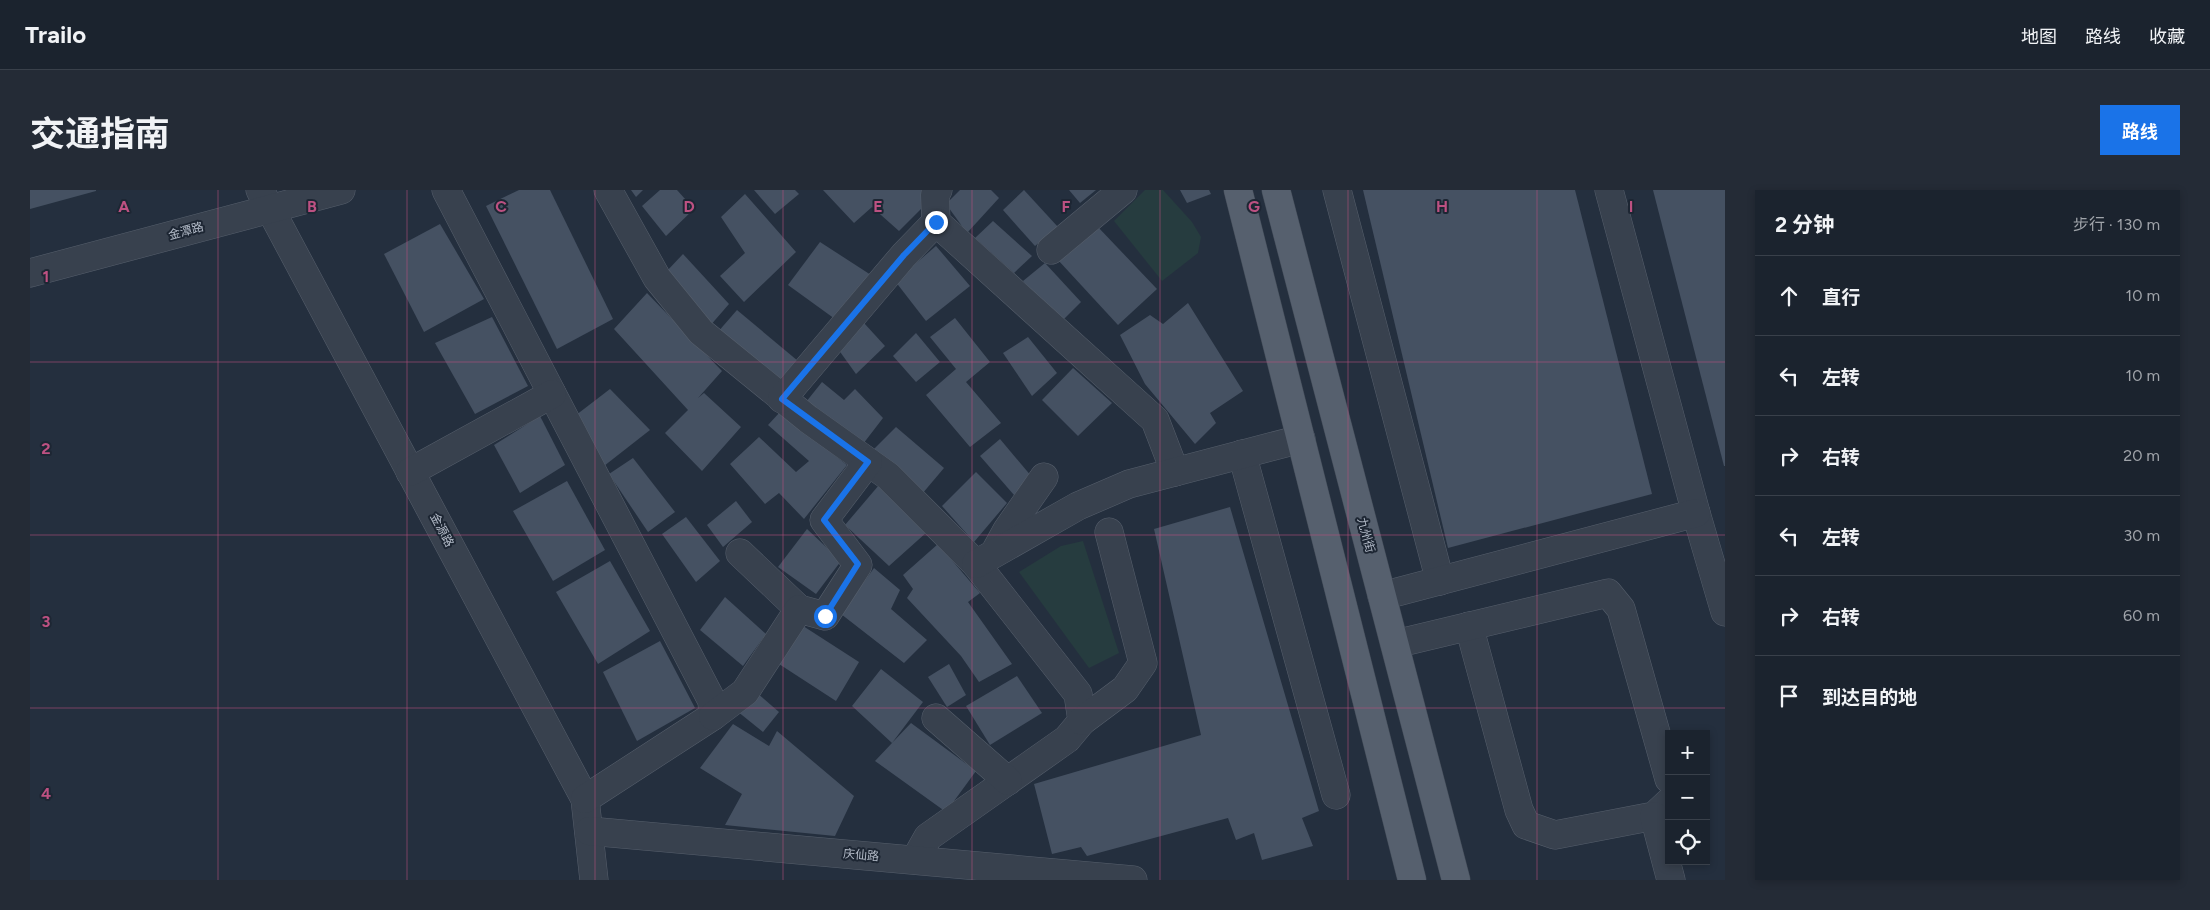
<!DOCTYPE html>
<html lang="zh">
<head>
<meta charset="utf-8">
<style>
	:root { --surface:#1b232e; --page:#242b36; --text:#f1f3f6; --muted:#a0a4aa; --line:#39404a; --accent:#1a73e8 }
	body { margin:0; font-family:Figtree,"Noto Sans SC",sans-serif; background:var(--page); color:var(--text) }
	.controls { position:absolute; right:15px; bottom:15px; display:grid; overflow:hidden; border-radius:0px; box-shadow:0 2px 8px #0003 }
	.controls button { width:45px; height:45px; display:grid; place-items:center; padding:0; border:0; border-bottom:1px solid var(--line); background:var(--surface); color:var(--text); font:25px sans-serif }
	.stop { position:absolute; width:15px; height:15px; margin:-11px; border:4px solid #1a73e8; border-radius:50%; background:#fff }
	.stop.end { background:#1a73e8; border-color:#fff; box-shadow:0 1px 5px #0008 }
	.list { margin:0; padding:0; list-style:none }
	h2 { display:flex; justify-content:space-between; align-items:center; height:65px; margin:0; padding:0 20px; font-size:21px }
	h2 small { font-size:16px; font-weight:400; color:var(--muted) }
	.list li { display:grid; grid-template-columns:32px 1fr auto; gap:15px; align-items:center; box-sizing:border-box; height:80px; padding:0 20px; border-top:1px solid var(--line) }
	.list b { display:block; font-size:19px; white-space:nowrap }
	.list em { font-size:16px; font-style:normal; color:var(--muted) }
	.icon { flex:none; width:28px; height:28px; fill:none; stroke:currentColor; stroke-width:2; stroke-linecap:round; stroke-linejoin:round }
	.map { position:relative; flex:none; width:1695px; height:690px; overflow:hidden; border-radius:0px }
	header { display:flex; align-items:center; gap:30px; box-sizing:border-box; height:70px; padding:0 25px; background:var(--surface); border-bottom:1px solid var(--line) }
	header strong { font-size:24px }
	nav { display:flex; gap:28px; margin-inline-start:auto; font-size:18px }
	.intro { display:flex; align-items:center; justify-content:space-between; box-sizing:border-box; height:120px; padding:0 30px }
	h1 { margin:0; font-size:35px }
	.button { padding:12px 22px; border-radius:0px; background:var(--accent); color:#fff; font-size:18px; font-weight:700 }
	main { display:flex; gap:30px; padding:0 30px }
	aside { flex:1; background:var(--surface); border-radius:0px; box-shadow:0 2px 8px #0003 }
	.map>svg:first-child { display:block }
	.green { fill:#263c3f }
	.building { fill:#455162 }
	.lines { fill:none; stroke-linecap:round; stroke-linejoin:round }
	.minor-casing { stroke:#565f6c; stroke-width:29 }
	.major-casing { stroke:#414a57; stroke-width:29 }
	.minor { stroke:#38414e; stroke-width:28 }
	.major { stroke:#56606e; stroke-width:28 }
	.route { stroke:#1a73e8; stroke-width:6 }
	.grid { fill:none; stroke:#bd5182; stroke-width:1; stroke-opacity:0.55 }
	.labels { text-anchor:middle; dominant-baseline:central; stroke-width:4; stroke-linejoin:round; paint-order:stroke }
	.street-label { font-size:12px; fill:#b4bcc9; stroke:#1d2633 }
	.grid-label { font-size:16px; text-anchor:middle; font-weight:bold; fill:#bd5182; stroke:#1d2633; stroke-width:4; stroke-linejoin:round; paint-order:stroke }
</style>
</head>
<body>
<header>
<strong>Trailo</strong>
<nav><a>地图</a><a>路线</a><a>收藏</a></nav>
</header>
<div class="intro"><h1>交通指南</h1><a class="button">路线</a></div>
<main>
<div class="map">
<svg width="1695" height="690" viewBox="0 0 1695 690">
	<rect width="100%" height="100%" fill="#242f3e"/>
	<g class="green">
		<polygon points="1115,0 1133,0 1162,32 1171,47 1168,63 1132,91 1084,31"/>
		<polygon points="1053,351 1089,463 1059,478 989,382 1031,356"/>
	</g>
	<g class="building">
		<polygon points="0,0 66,0 66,1 0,19"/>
		<polygon points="489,0 520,0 583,129 527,159 456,16"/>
		<polygon points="601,0 613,0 606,7"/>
		<polygon points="630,0 647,0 664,19 636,46 612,16"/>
		<polygon points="724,0 765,0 769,4 745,24"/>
		<polygon points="793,0 901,0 905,5 869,41 842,17 824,33"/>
		<polygon points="930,0 961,0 969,8 937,43 916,14"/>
		<polygon points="994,0 1028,37 1005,56 973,20"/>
		<polygon points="1039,0 1066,0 1050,13"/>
		<polygon points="1150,0 1179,0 1181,4 1157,13"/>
		<polygon points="1333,0 1545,0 1622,304 1418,358"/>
		<polygon points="1623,0 1695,0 1695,276 1694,276"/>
		<polygon points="715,4 766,62 714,112 690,86 715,63 691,27"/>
		<polygon points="963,31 1002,66 984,83 945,48"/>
		<polygon points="410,34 454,109 394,142 354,64"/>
		<polygon points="1067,36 1127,99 1088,135 1028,70"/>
		<polygon points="790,52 841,85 805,129 758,95"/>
		<polygon points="906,56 940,96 896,131 865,91"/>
		<polygon points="653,64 699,114 679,137 636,82"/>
		<polygon points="1015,73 1051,112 1032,131 993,91"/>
		<polygon points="617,103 692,181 668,208 674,203 711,237 672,281 635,243 658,220 584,139"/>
		<polygon points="1158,113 1213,201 1180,223 1186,233 1165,254 1115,194 1090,145 1120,125 1133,134"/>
		<polygon points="707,120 768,171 752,192 687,143"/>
		<polygon points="462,127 498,196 445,224 405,153"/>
		<polygon points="925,128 960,172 936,192 971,233 940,257 896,205 926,179 900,147"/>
		<polygon points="834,133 855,156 826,184 808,159"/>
		<polygon points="886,143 910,172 886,192 863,166"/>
		<polygon points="998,147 1027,183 1002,206 973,163"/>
		<polygon points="1043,178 1082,213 1048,246 1012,210"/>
		<polygon points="792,192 814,210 825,199 853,228 833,254 776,212"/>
		<polygon points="580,199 620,240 574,276 537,232"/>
		<polygon points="750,222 817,275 774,329 749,303 735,314 700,274 729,247 766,282 779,271 738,235"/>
		<polygon points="510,226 535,275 490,303 464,255"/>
		<polygon points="866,237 914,278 892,304 844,259"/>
		<polygon points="970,249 1002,287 984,305 950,266"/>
		<polygon points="603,268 645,322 618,342 579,284"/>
		<polygon points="946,282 977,313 944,352 912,316"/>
		<polygon points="537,291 575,360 523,391 483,321"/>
		<polygon points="849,295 897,342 859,376 815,335"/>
		<polygon points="706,311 722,332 693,357 677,335"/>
		<polygon points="1200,317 1289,621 1272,628 1283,656 1232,670 1224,643 1206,650 1198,628 1057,666 1051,657 1022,664 1004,594 1171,545 1124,339"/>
		<polygon points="656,327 690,371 666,392 632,344"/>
		<polygon points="777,339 811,371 786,404 748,377"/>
		<polygon points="908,354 950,403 938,412 982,474 949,492 931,466 877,408 883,399 873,385"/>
		<polygon points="580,371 620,441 568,474 526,402"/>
		<polygon points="844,378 870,400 861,419 897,450 874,473 811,424"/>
		<polygon points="695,407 736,444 713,476 670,440"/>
		<polygon points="770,434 829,472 806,511 749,474"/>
		<polygon points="630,451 665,518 607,551 573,482"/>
		<polygon points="919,474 936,505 917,517 898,487"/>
		<polygon points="851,479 893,512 862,553 881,533 946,581 916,622 845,571 862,553 822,516"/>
		<polygon points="987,486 1012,523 960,555 936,516"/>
		<polygon points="726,502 749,522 733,542 707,521"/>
		<polygon points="703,534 739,556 747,541 824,606 805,646 695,635 712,604 670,578"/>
	</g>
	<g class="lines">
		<g class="minor-casing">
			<g id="minor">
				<polyline points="230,0 555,609 564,690"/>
				<polyline points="416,0 682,511 683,526 555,609"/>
				<polyline points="578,0 627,88 671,142 778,229 858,286 946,374 1048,504 1052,531 1037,549 898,647 885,670"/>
				<polyline points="908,0 905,5 906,32 1125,230 1145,282"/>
				<polyline points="1307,0 1410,391"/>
				<polyline points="1579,0 1666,323 1695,422"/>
				<polyline points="1021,60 1093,0"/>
				<polyline points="0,83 311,0"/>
				<polyline points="752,209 874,65 906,32"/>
				<polyline points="1212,264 1306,605"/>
				<polyline points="380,282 522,204"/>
				<polyline points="965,362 977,340 1014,287"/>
				<polyline points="710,363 769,419"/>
				<polyline points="946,374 1048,316 1099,294 1271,249"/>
				<polyline points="1352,406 1666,323"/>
				<polyline points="1439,436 1489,620 1496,635 1525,645 1624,626 1639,612"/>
				<polyline points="1365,454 1578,403 1591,419 1639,589"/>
				<polyline points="683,526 715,502 769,419 795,426 828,375 794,330 838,272"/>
				<polyline points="906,528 978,591"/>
				<polyline points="1052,531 1095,499 1113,473 1079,342"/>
				<polyline points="1624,626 1641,690"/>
				<polyline points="559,641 1103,690"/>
			</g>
		</g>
		<g class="major-casing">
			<g id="major">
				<polyline points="1208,0 1382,690"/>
				<polyline points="1246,0 1426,690"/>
			</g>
		</g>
		<use href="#minor" class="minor"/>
		<use href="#major" class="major"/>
	</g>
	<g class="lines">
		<polyline class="route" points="795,426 828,374 794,330 838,272 752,209 874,65 906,32"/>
	</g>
	<path class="grid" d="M188 0V690M377 0V690M565 0V690M753 0V690M942 0V690M1130 0V690M1318 0V690M1507 0V690M0 172H1695M0 345H1695M0 518H1695"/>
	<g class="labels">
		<g class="street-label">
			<text transform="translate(156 41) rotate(-15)">金潭路</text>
			<text transform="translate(412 340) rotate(62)">金源路</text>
			<text transform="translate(1336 345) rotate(75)">九州街</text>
			<text transform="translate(831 665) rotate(5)">庆仙路</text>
		</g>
	</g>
	<g class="grid-label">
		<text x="94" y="22">A</text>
		<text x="282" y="22">B</text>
		<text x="471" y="22">C</text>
		<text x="659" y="22">D</text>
		<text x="848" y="22">E</text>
		<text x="1036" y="22">F</text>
		<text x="1224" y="22">G</text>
		<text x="1412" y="22">H</text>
		<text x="1601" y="22">I</text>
		<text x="16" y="92">1</text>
		<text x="16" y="264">2</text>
		<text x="16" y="437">3</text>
		<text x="16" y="609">4</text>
	</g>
</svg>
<div class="controls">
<button>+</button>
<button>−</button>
<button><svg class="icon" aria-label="locate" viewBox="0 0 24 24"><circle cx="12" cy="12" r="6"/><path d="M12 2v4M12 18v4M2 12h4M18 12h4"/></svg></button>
</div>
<div class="stop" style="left:795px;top:426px"></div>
<div class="stop end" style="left:906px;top:32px"></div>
</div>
<aside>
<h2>2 分钟<small>步行 · 130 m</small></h2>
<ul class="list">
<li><svg class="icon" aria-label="ahead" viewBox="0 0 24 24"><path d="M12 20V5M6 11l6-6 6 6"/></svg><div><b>直行</b></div><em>10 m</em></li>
<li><svg class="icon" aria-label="left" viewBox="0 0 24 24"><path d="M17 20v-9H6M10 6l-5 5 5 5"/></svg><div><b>左转</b></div><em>10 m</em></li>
<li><svg class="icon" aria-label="right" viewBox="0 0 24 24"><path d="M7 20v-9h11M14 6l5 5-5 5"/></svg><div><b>右转</b></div><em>20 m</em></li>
<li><svg class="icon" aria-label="left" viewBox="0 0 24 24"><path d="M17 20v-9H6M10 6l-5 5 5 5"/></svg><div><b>左转</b></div><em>30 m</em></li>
<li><svg class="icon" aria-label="right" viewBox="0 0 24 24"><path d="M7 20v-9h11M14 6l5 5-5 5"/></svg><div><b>右转</b></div><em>60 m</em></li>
<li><svg class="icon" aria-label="arrive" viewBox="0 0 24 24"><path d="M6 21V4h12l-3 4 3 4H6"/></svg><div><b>到达目的地</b></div></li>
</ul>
</aside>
</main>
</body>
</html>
